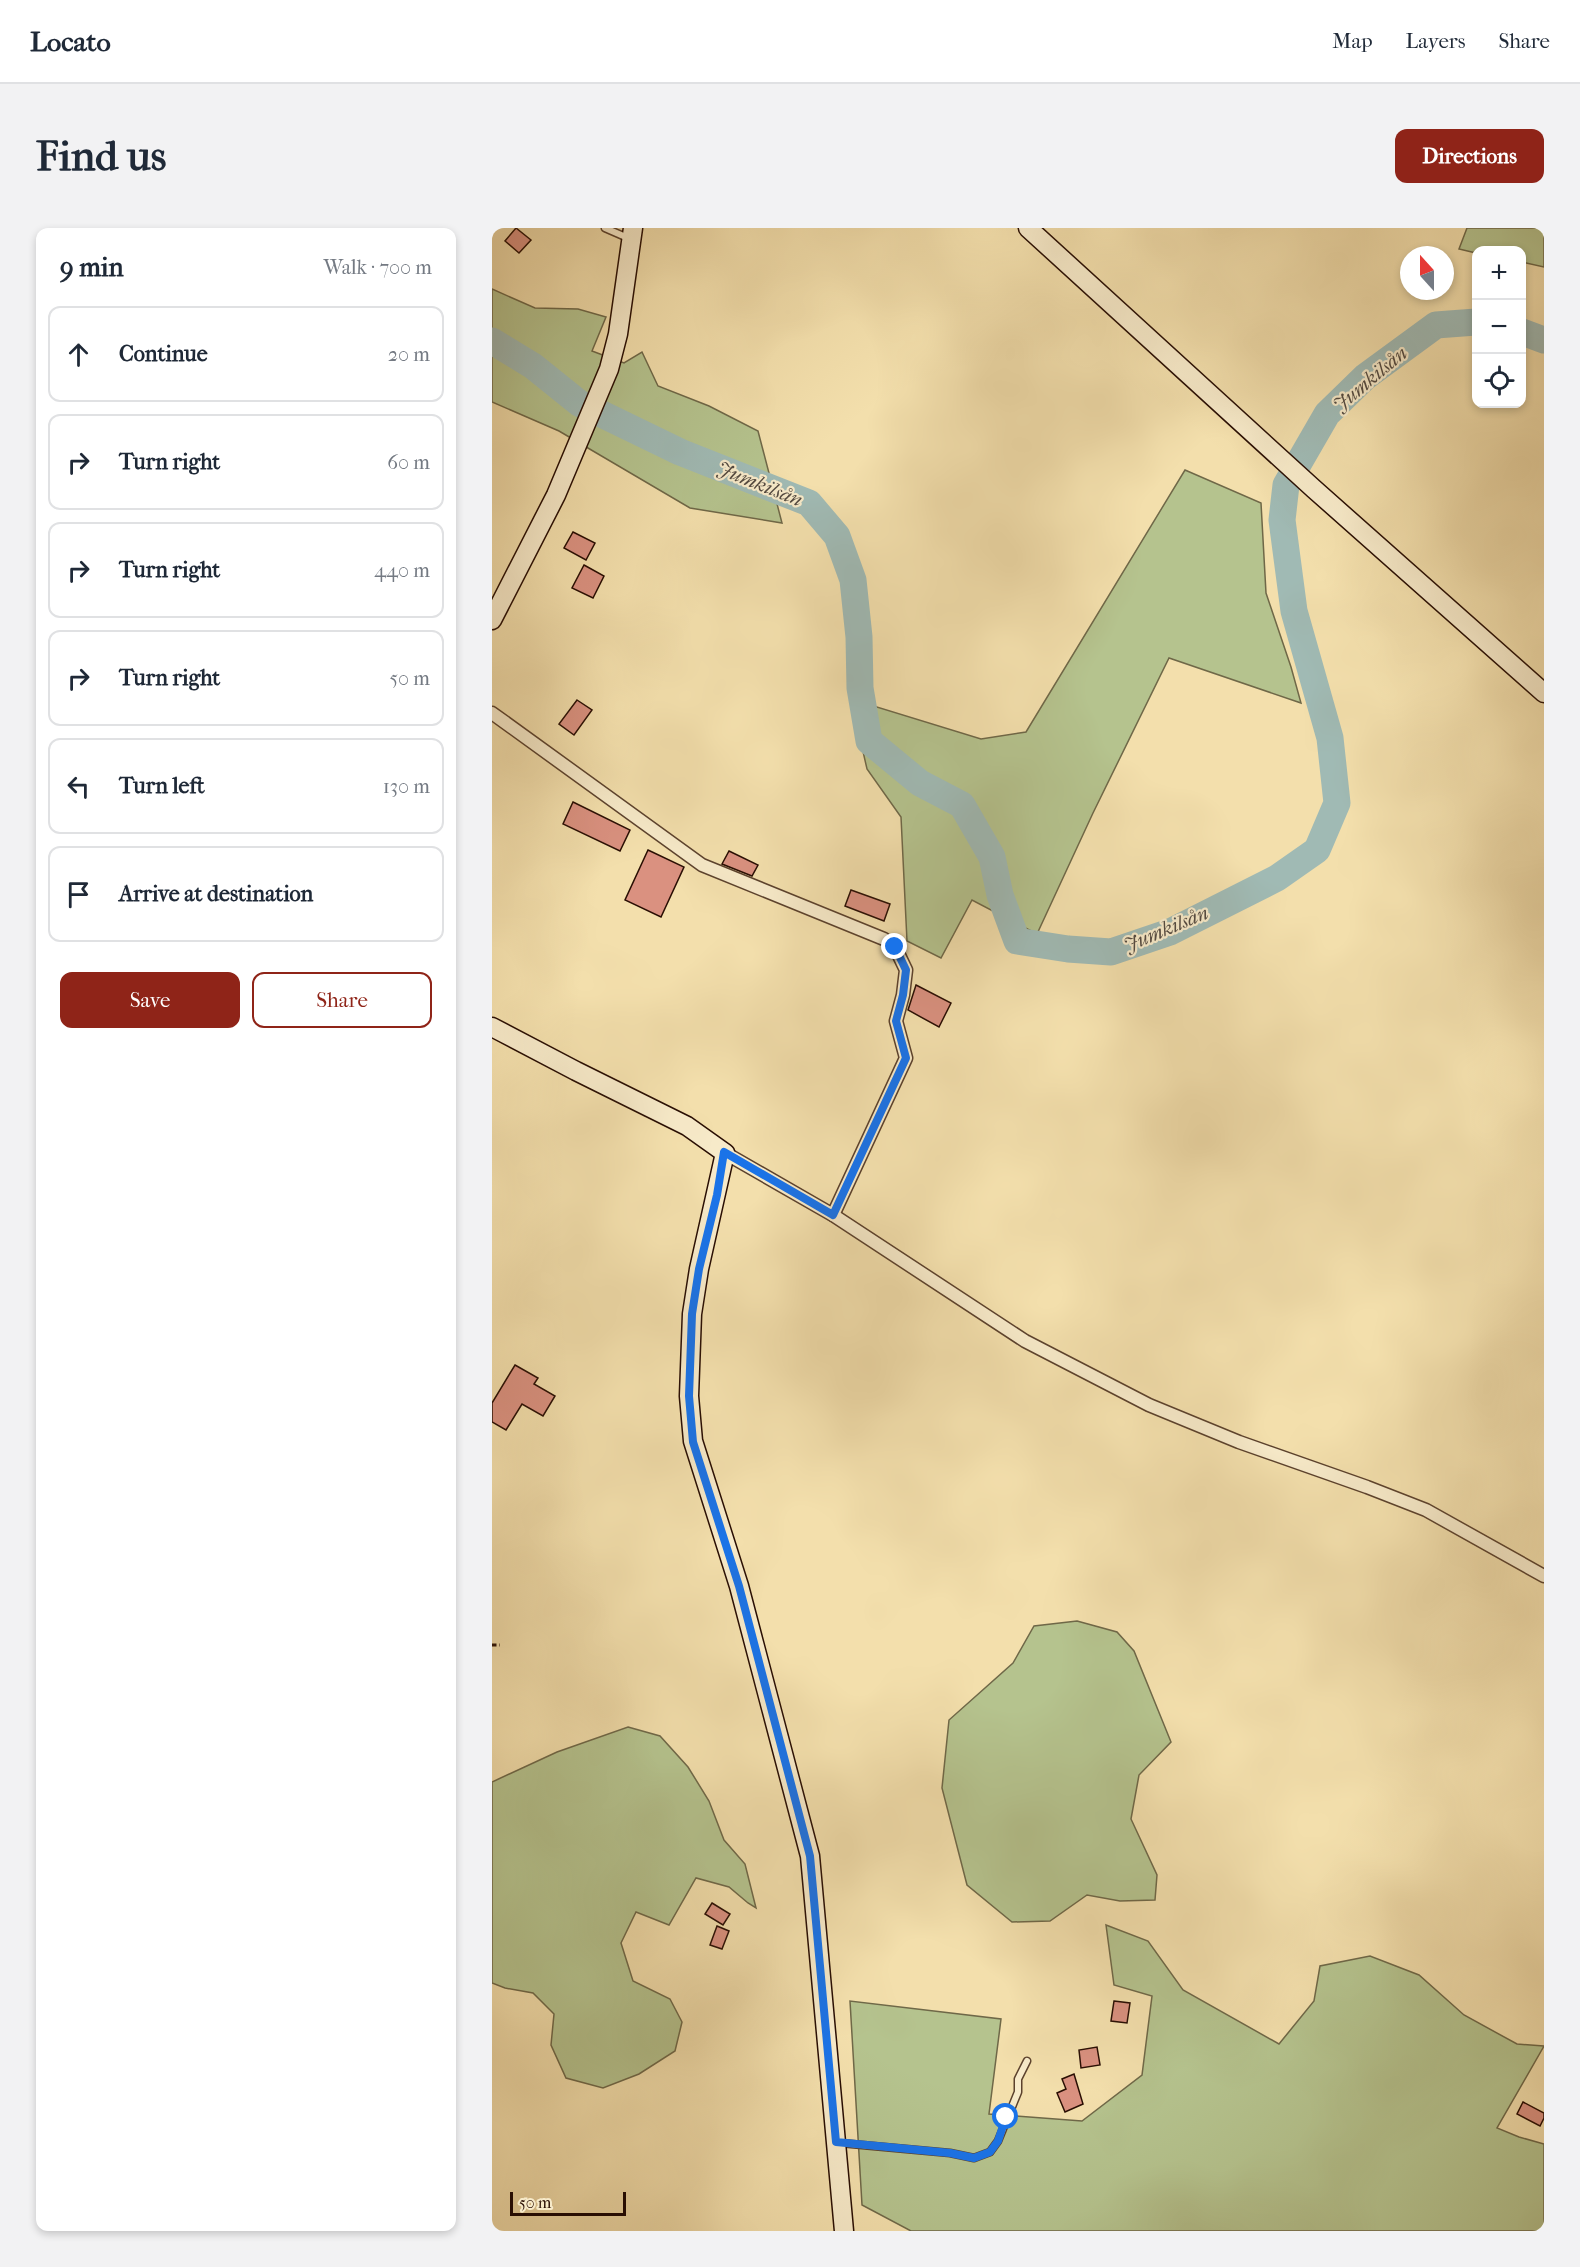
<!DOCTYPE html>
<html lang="en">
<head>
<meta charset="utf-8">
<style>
	:root { --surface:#fff; --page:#f2f2f3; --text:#1f2937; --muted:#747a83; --line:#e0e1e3; --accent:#8f2418 }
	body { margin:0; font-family:"IM FELL French Canon",serif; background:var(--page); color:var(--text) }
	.controls { position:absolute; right:18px; top:18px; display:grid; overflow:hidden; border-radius:12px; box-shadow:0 3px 9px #0003 }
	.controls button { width:54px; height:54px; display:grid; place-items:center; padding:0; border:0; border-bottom:2px solid var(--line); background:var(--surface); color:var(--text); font:30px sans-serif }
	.compass { position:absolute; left:908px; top:18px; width:54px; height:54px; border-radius:50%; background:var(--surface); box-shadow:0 3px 9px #0003; rotate:339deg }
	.scale { position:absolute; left:18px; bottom:15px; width:116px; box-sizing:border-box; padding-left:6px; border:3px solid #290e03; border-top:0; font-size:16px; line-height:21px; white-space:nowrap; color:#290e03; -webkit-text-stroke:4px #f7eac9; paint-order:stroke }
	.stop { position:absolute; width:18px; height:18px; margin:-14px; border:4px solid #1a73e8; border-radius:50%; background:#fff }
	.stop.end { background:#1a73e8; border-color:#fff; box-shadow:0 2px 6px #0008 }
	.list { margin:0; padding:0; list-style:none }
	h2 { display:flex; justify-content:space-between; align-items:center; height:78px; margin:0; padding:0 24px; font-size:26px }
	h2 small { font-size:20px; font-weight:400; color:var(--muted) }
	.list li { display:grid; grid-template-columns:39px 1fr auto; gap:18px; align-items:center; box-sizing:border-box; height:96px; margin:0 12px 12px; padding:0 12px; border:2px solid var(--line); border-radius:12px }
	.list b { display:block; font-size:22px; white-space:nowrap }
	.list em { font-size:20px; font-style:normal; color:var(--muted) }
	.actions { display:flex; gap:12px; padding:18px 24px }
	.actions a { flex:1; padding:14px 0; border:2px solid var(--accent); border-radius:12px; text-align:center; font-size:21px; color:var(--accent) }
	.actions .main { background:var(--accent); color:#fff }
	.icon { flex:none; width:33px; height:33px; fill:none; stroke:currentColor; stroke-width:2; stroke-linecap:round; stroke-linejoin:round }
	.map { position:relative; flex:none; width:1052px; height:2003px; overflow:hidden; border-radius:12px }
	header { display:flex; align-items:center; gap:36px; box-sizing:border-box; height:84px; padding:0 30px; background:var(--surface); border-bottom:2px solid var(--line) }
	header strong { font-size:28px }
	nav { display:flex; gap:33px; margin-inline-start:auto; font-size:21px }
	.intro { display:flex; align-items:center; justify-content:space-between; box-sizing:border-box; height:144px; padding:0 36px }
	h1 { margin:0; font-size:42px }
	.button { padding:15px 27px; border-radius:12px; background:var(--accent); color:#fff; font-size:21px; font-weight:700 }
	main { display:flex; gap:36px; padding:0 36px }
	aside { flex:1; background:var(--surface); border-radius:12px; box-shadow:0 3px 9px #0003 }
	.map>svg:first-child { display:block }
	.green { fill:#b5c38e; stroke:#6f6848; stroke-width:1.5 }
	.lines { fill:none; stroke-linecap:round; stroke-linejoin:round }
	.river { stroke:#a0bab4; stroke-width:27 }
	.building { fill:#da9180; stroke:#290e03; stroke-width:1.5 }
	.lane-casing { stroke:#5c422d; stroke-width:9 }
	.street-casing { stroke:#5c422d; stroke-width:15 }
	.secondary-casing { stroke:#290e03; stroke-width:21 }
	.path { stroke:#290e03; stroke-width:3; stroke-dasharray:4.5 3; stroke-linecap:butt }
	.lane { stroke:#f7eac9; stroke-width:6 }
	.street { stroke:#f7eac9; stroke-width:12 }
	.secondary { stroke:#f7eac9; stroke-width:18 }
	.route { stroke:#1a73e8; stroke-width:8 }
	.labels { text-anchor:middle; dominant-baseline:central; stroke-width:4.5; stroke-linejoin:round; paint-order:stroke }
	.water-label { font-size:20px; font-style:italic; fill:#534a41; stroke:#f7eac9 }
</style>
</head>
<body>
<header>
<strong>Locato</strong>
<nav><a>Map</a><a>Layers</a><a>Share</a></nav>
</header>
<div class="intro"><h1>Find us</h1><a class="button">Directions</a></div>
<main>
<aside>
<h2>9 min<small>Walk · 700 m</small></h2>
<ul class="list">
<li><svg class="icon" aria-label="ahead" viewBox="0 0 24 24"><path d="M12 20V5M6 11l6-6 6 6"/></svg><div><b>Continue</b></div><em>20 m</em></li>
<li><svg class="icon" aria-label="right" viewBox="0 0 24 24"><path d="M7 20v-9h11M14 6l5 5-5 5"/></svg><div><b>Turn right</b></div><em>60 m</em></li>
<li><svg class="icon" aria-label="right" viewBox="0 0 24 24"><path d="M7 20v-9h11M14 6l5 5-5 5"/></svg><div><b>Turn right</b></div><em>440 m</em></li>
<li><svg class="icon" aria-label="right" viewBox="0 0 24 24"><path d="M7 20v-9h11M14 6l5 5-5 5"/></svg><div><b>Turn right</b></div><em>50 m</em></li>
<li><svg class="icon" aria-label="left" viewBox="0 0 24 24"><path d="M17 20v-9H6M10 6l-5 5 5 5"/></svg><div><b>Turn left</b></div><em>130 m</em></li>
<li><svg class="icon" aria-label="arrive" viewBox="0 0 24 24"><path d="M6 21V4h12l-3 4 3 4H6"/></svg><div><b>Arrive at destination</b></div></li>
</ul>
<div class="actions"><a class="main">Save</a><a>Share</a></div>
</aside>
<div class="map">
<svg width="1052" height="2003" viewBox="0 0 1052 2003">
	<rect width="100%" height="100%" fill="#f3dfac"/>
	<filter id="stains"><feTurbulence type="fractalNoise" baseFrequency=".00333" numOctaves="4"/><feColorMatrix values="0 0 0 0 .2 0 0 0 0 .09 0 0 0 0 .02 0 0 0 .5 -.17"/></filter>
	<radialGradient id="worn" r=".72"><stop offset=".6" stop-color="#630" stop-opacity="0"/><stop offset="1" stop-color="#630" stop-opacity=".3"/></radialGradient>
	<g class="green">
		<polygon points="975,0 1052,0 1052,39 1030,34 1030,22 984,22 984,25 967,21"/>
		<polygon points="0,61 43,80 86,81 114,89 100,123 132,135 150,124 166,158 217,178 266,203 290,295 198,280 67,203 0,174"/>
		<polygon points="693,242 769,275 774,365 799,439 809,475 677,430 601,585 545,706 480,672 449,730 415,713 409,589 375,541 359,471 489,511 534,504"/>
		<polygon points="585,1393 625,1404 642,1423 679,1514 647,1547 639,1591 665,1647 663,1672 628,1673 595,1667 558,1693 520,1694 475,1657 450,1560 457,1492 521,1435 542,1398"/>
		<polygon points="136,1499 168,1508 196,1539 217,1573 232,1612 253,1636 264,1680 256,1675 237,1659 204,1650 177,1697 144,1684 129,1715 141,1753 178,1771 190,1794 183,1823 147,1846 111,1860 74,1850 59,1817 62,1786 41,1765 13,1760 0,1755 0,1554 65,1524"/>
		<polygon points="614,1697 656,1713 691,1762 787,1816 822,1773 828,1738 878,1728 927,1747 972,1787 1025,1816 1052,1818 1005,1900 1027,1909 1052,1916 1052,2003 419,2003 370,1977 358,1773 509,1791 497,1886 590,1893 650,1847 660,1768 622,1757"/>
	</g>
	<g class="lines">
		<g class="river">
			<polyline points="1030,104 1052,112"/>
			<polyline points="0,113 41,138 87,175 188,224 317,275 345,308 361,352 367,409 368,460 377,513 428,555 470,577 500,629 508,667 525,713 576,721 619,724 678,704 785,650 825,622 845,575 838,510 802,383 790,292 794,257 835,186 873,149 944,97 984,94"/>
		</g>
	</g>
	<g class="building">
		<polygon points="24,0 39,12 27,25 13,13"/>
		<polygon points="81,304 103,315 94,332 72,320"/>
		<polygon points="92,337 112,348 101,370 80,360"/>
		<polygon points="85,472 100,482 82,507 67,496"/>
		<polygon points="81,574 138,602 128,623 71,596"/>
		<polygon points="156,622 192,639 169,689 133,672"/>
		<polygon points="237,623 266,637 260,648 230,636"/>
		<polygon points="359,662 398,676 392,693 353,678"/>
		<polygon points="424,757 459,775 447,799 416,782"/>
		<polygon points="23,1137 46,1150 42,1156 63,1168 51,1188 30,1176 14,1202 0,1194 0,1175"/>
		<polygon points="220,1675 238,1686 231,1697 213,1686"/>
		<polygon points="225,1698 237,1703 230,1721 218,1717"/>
		<polygon points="622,1773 638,1775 635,1795 619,1793"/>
		<polygon points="605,1819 608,1837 589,1840 587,1822"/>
		<polygon points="582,1846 591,1876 573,1884 565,1865 574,1861 570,1851"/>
		<polygon points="1031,1874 1052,1885 1052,1890 1048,1898 1025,1886"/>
	</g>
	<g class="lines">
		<g class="lane-casing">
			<g id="lane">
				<polyline points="113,0 136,10"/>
				<polyline points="348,1915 458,1925 482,1930 498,1924 506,1913 526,1864 526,1851 535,1833"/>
			</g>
		</g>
		<g class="street-casing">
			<g id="street">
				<polyline points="0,485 210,637 392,711 403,719 414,742 411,767 404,793 414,830 341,987"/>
				<polyline points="233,925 341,987 533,1113 657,1177 747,1214 875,1259 934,1282 1052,1348"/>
			</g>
		</g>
		<g class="secondary-casing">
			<g id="secondary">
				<polyline points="536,0 822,261 1052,465"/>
				<polyline points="0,392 64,267 117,141 126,106 141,0"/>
				<polyline points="0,799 84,843 195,898 233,925 207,1041 200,1086 197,1168 201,1213 247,1358 318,1628 352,2003"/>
			</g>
		</g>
		<polyline class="path" points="0,1417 8,1417"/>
		<use href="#lane" class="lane"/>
		<use href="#street" class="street"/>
		<use href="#secondary" class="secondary"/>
	</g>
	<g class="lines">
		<polyline class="route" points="403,719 414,742 411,767 404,793 414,830 341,987 232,924 225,967 207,1041 200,1086 197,1168 201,1214 247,1358 318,1628 344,1914 458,1925 482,1930 498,1924 506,1913 514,1889"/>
	</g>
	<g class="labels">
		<g class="water-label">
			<text transform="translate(878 151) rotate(-40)">Jumkilsån</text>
			<text transform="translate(268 256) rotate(22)">Jumkilsån</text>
			<text transform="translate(674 701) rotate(-23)">Jumkilsån</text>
		</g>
	</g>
	<rect width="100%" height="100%" filter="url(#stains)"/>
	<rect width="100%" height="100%" fill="url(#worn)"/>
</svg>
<div class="controls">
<button>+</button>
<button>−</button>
<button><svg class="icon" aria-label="locate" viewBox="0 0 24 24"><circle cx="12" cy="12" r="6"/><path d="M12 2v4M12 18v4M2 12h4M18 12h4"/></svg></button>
</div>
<svg class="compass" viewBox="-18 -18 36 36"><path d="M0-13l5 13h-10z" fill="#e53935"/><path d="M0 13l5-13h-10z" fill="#747a83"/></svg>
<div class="scale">50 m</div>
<div class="stop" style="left:514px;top:1889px"></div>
<div class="stop end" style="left:403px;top:719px"></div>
</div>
</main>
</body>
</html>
